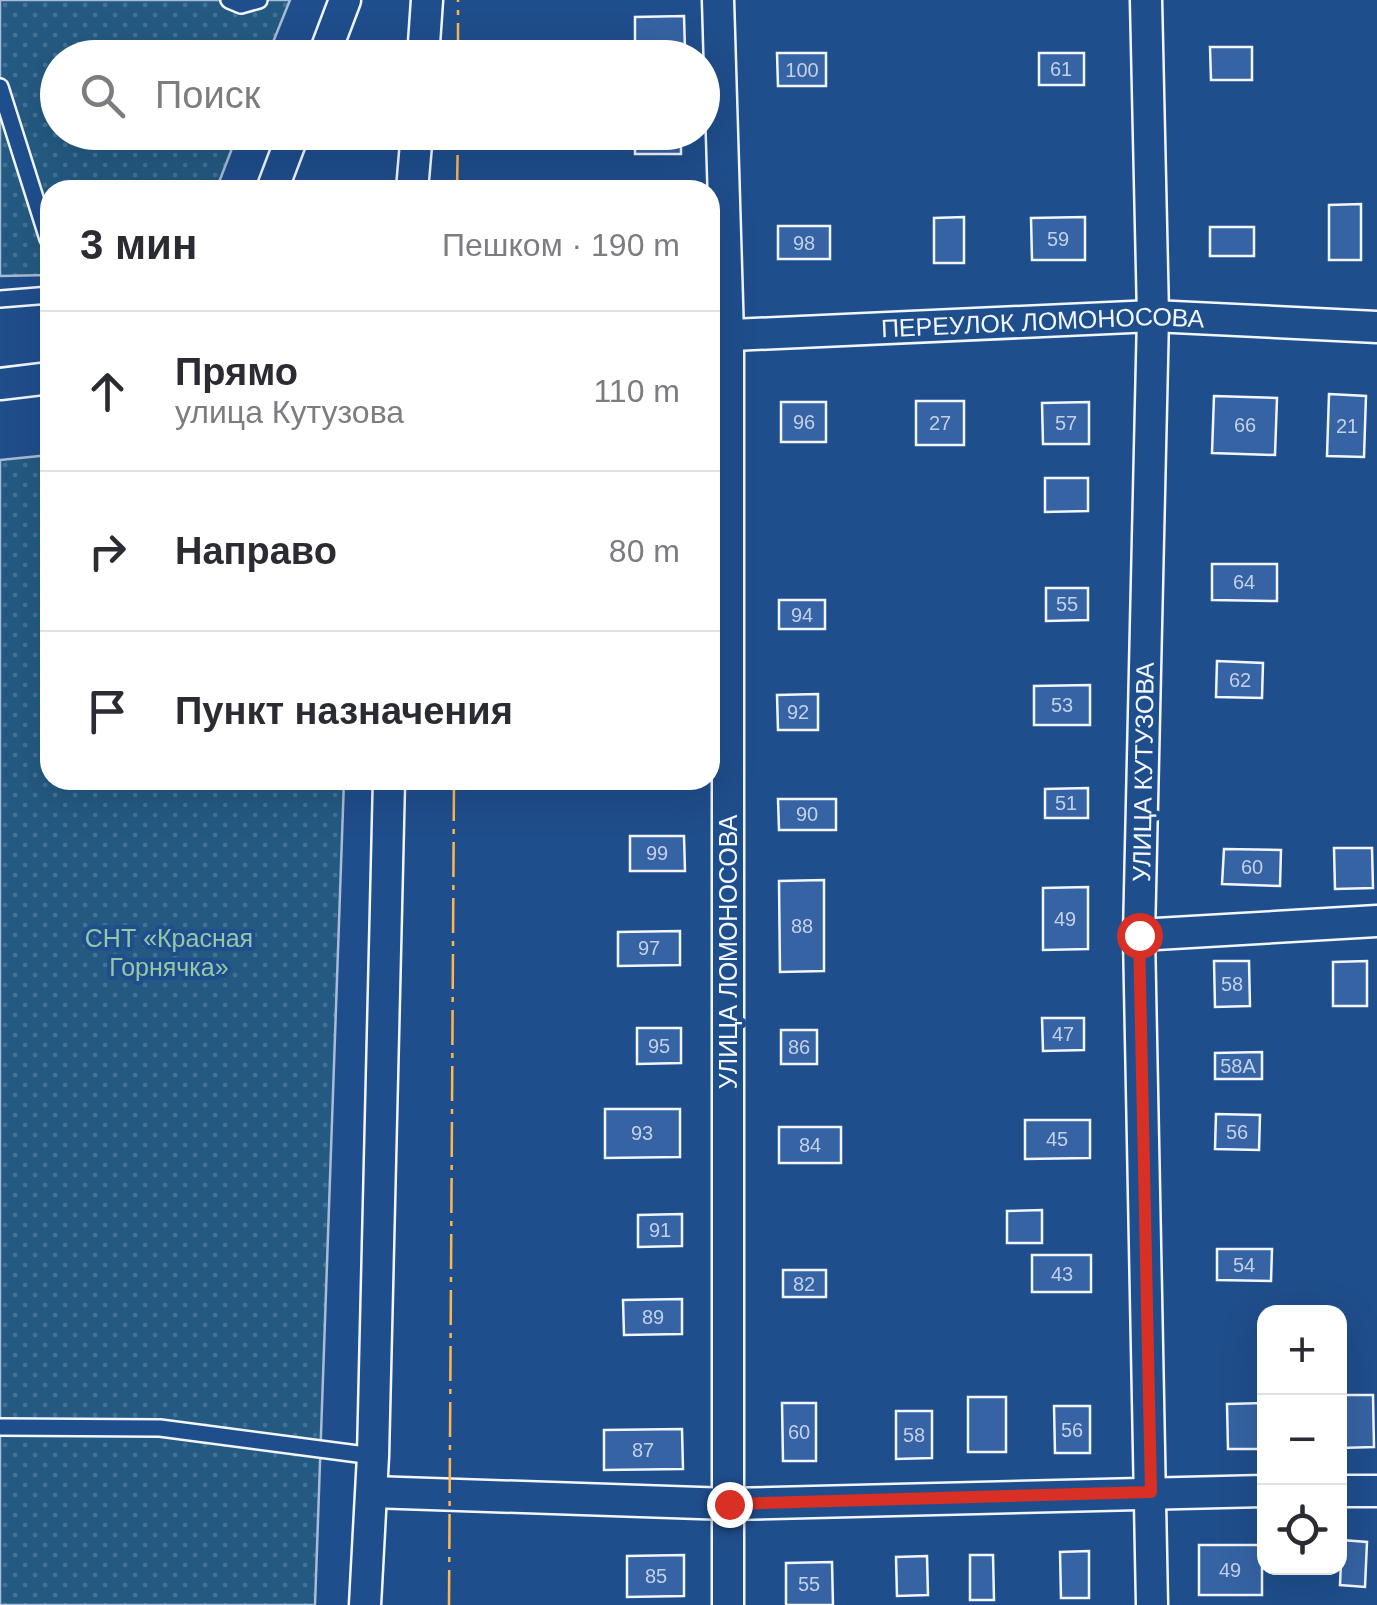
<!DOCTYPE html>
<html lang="ru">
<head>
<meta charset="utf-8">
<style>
	:root { --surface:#fff; --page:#f7f7f7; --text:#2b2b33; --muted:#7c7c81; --line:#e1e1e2 }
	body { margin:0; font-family:Helvetica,sans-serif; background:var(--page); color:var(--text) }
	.controls { position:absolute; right:30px; bottom:30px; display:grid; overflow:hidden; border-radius:20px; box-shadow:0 10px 40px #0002 }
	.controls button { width:90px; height:90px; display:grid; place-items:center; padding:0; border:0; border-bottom:2px solid var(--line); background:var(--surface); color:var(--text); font:50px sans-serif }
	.stop { position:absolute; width:30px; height:30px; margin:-22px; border:8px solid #d93025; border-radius:50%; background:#fff }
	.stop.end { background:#d93025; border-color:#fff; box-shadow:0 2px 10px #0008 }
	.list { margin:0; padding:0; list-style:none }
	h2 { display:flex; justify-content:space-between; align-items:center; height:130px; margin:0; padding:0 40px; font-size:42px }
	h2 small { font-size:32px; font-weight:400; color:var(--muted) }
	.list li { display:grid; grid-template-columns:65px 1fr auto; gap:30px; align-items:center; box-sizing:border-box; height:160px; padding:0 40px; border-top:2px solid var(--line) }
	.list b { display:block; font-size:38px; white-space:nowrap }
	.list p { margin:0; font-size:32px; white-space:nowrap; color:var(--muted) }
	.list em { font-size:32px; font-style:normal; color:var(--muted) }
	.icon { flex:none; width:55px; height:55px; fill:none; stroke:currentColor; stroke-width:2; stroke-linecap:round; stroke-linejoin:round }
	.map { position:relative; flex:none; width:1377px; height:1605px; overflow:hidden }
	.search { position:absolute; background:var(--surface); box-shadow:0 10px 40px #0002; left:40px; top:40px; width:680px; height:110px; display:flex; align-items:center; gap:25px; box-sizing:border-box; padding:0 35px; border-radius:55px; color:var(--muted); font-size:38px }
	.panel { position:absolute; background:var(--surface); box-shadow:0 10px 40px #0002; left:40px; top:180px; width:680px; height:610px; border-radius:30px }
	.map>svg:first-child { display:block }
	.garden { fill:url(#garden-dots); stroke:#a8bbd7; stroke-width:2.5 }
	.building { fill:#3563a3; stroke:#f2f6ff; stroke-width:2.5 }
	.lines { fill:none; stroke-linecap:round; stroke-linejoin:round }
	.lane-casing { stroke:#f2f6ff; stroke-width:20 }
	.street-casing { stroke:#f2f6ff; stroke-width:35 }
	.lane { stroke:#1f4e8c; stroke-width:15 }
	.street { stroke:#1f4e8c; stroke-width:30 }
	.power { stroke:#ffb74d; stroke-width:2.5; stroke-dasharray:35 8 5 8; stroke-linecap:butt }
	.route { stroke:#d93025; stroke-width:12 }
	.labels { text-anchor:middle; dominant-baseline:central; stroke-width:8; stroke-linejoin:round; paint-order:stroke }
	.number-label { font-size:20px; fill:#c3d1e8 }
	.street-label { font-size:25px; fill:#f2f6ff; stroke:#1f4e8c }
	.park-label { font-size:25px; fill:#97c8a6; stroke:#1f4e8c }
</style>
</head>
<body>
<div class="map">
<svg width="1377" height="1605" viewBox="0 0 1377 1605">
	<defs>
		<pattern id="garden-dots" width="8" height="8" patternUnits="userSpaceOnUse" patternTransform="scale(2.5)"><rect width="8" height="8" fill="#245a82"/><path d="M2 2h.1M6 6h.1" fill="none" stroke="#447295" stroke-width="1.8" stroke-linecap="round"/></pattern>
	</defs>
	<rect width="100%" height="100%" fill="#1f4e8c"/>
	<g class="garden">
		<polygon points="0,0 290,0 267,57 58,58 58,132 238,133 216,190 50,190 50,275 0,276"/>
		<polygon points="50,455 50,780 344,780 315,1605 0,1605 0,460"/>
	</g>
	<g class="building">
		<polygon points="684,16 685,50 635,50 635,17"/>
		<polygon points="1210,47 1252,47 1252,80 1211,80"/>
		<polygon points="777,53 826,53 826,86 778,86"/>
		<rect x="1039" y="53" width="45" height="32"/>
		<rect x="635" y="132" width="46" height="22"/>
		<polygon points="1361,204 1361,260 1329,260 1329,205"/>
		<polygon points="964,217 964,263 934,263 934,218"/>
		<polygon points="1085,217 1085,260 1032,260 1031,218"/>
		<rect x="778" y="226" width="52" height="33"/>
		<rect x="1210" y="227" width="44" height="29"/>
		<polygon points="1329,394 1366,396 1364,457 1327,456"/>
		<polygon points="1214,396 1277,398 1275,455 1212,453"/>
		<rect x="916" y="401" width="48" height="44"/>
		<rect x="781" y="402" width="45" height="40"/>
		<polygon points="1089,402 1089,444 1043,444 1042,403"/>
		<polygon points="1045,478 1088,478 1088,511 1045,512"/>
		<polygon points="1212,564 1277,564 1277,601 1212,600"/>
		<polygon points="1046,588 1088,588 1088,620 1046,621"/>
		<rect x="779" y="600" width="46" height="29"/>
		<polygon points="1217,661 1263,663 1262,698 1216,697"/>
		<polygon points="1090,685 1090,725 1034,725 1034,686"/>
		<polygon points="818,694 818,730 778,730 777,695"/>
		<polygon points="1088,788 1088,818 1045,818 1045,789"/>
		<polygon points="778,799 836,799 836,830 779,830"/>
		<polygon points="630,836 684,836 685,871 630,871"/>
		<polygon points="1334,848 1372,848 1373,888 1335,889"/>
		<polygon points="1224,849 1281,850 1280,886 1222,884"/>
		<polygon points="824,880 824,971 780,972 779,881"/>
		<polygon points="1088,887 1088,949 1043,950 1043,888"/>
		<polygon points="680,931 680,965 618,966 618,932"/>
		<polygon points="1214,961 1249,961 1250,1006 1215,1007"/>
		<polygon points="1367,961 1367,1006 1333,1006 1333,962"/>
		<polygon points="1042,1018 1084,1018 1084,1050 1043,1051"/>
		<polygon points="637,1028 681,1028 681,1063 637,1064"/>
		<rect x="781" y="1030" width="36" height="34"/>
		<polygon points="1262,1052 1262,1079 1215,1079 1215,1053"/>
		<polygon points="605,1109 680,1109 680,1157 605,1158"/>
		<polygon points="1216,1114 1260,1115 1259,1150 1215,1149"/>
		<polygon points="1025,1120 1090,1120 1090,1158 1025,1159"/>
		<rect x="779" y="1127" width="62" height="36"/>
		<polygon points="1042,1210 1042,1243 1007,1243 1007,1211"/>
		<polygon points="682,1214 682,1246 638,1247 638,1215"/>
		<polygon points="1217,1249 1272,1249 1271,1281 1217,1280"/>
		<rect x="1032" y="1255" width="59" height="37"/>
		<rect x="783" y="1270" width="43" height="27"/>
		<polygon points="682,1299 682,1334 624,1335 623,1300"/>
		<polygon points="1340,1395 1373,1395 1374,1447 1340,1448"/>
		<rect x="968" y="1397" width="38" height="55"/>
		<polygon points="782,1403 816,1403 816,1461 783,1461"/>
		<polygon points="1264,1403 1264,1449 1228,1449 1227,1404"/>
		<polygon points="1054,1406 1090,1406 1090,1453 1055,1453"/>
		<polygon points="896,1411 932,1411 932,1458 896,1459"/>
		<polygon points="682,1429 683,1469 604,1470 604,1430"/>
		<polygon points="1342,1540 1367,1542 1365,1587 1340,1585"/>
		<rect x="1199" y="1545" width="63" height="50"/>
		<polygon points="1089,1551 1089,1598 1061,1598 1060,1552"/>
		<polygon points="684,1555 684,1596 627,1597 627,1556"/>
		<polygon points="970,1555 993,1555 994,1600 970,1600"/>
		<polygon points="927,1556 928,1595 897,1596 896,1557"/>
		<polygon points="832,1562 833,1605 786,1605 786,1563"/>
	</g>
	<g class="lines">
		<g class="lane-casing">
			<g id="lane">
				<polyline points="229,0 241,5 259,0"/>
				<polyline points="0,87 48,239"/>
				<polyline points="0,299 50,295"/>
				<polyline points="0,1427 160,1428 373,1456"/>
			</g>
		</g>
		<g class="street-casing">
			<g id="street">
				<polyline points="718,0 728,336 728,1605"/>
				<polyline points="1146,0 1153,316 1139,935 1152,1605"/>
				<polyline points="323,58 345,0"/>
				<polyline points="423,58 427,0"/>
				<polyline points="272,190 294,132"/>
				<polyline points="412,190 417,132"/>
				<path id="s1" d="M711 336 1153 316 1377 327"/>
				<polyline points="0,384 50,378"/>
				<polyline points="1139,935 1377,921"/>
				<polyline points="1340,1491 1377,1491"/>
				<polyline points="372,1492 729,1504 1264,1491"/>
				<polyline points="365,1605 373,1456 389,780"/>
			</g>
		</g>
		<use href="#lane" class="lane"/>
		<use href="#street" class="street"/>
		<g class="power">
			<polyline points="458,58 458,0"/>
			<polyline points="457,190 458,132"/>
			<polyline points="449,1605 454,780"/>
		</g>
	</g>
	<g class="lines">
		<polyline class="route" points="729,1504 1151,1492 1139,935"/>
	</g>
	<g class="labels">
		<g class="number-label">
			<text x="1061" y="69">61</text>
			<text x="802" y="70">100</text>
			<text x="1058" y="239">59</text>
			<text x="804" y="243">98</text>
			<text x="804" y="422">96</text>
			<text x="940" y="423">27</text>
			<text x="1066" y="423">57</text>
			<text x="1245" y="425">66</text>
			<text x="1347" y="426">21</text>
			<text x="1244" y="582">64</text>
			<text x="1067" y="604">55</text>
			<text x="802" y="615">94</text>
			<text x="1240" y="680">62</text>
			<text x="1062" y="705">53</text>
			<text x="798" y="712">92</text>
			<text x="1066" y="803">51</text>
			<text x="807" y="814">90</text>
			<text x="657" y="853">99</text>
			<text x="1252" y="867">60</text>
			<text x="1065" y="919">49</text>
			<text x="802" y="926">88</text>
			<text x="649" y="948">97</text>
			<text x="1232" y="984">58</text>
			<text x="1063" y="1034">47</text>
			<text x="659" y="1046">95</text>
			<text x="799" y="1047">86</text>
			<text x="1238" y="1066">58А</text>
			<text x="1237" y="1132">56</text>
			<text x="642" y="1133">93</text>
			<text x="1057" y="1139">45</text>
			<text x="810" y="1145">84</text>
			<text x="660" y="1230">91</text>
			<text x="1244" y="1265">54</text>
			<text x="1062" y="1274">43</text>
			<text x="804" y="1284">82</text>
			<text x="653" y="1317">89</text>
			<text x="1072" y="1430">56</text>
			<text x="799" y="1432">60</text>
			<text x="914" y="1435">58</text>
			<text x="643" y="1450">87</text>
			<text x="1230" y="1570">49</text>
			<text x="656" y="1576">85</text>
			<text x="809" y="1584">55</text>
		</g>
		<g class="street-label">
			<text stroke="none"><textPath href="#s1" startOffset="332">ПЕРЕУЛОК ЛОМОНОСОВА</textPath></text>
			<text transform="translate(1143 772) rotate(-89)">УЛИЦА КУТУЗОВА</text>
			<text transform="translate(728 952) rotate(-90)">УЛИЦА ЛОМОНОСОВА</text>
		</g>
		<g class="park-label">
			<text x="169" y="938">СНТ «Красная<tspan x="169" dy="29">Горнячка»</tspan></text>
		</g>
	</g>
</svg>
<div class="controls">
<button>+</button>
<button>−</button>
<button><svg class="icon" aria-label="locate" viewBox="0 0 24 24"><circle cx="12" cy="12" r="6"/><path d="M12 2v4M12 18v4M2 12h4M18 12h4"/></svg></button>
</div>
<div class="stop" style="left:1139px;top:935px"></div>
<div class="stop end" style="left:729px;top:1504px"></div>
<div class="search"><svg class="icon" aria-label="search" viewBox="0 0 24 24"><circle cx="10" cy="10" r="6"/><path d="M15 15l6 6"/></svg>Поиск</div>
<section class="panel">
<h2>3 мин<small>Пешком · 190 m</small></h2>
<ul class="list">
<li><svg class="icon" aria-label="ahead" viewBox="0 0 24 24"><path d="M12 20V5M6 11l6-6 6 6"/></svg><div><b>Прямо</b><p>улица Кутузова</p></div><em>110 m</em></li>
<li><svg class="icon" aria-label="right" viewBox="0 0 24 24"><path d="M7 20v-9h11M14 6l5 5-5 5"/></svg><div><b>Направо</b></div><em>80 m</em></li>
<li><svg class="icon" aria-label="arrive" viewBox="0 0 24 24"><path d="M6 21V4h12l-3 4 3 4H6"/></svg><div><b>Пункт назначения</b></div></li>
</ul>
</section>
</div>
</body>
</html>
